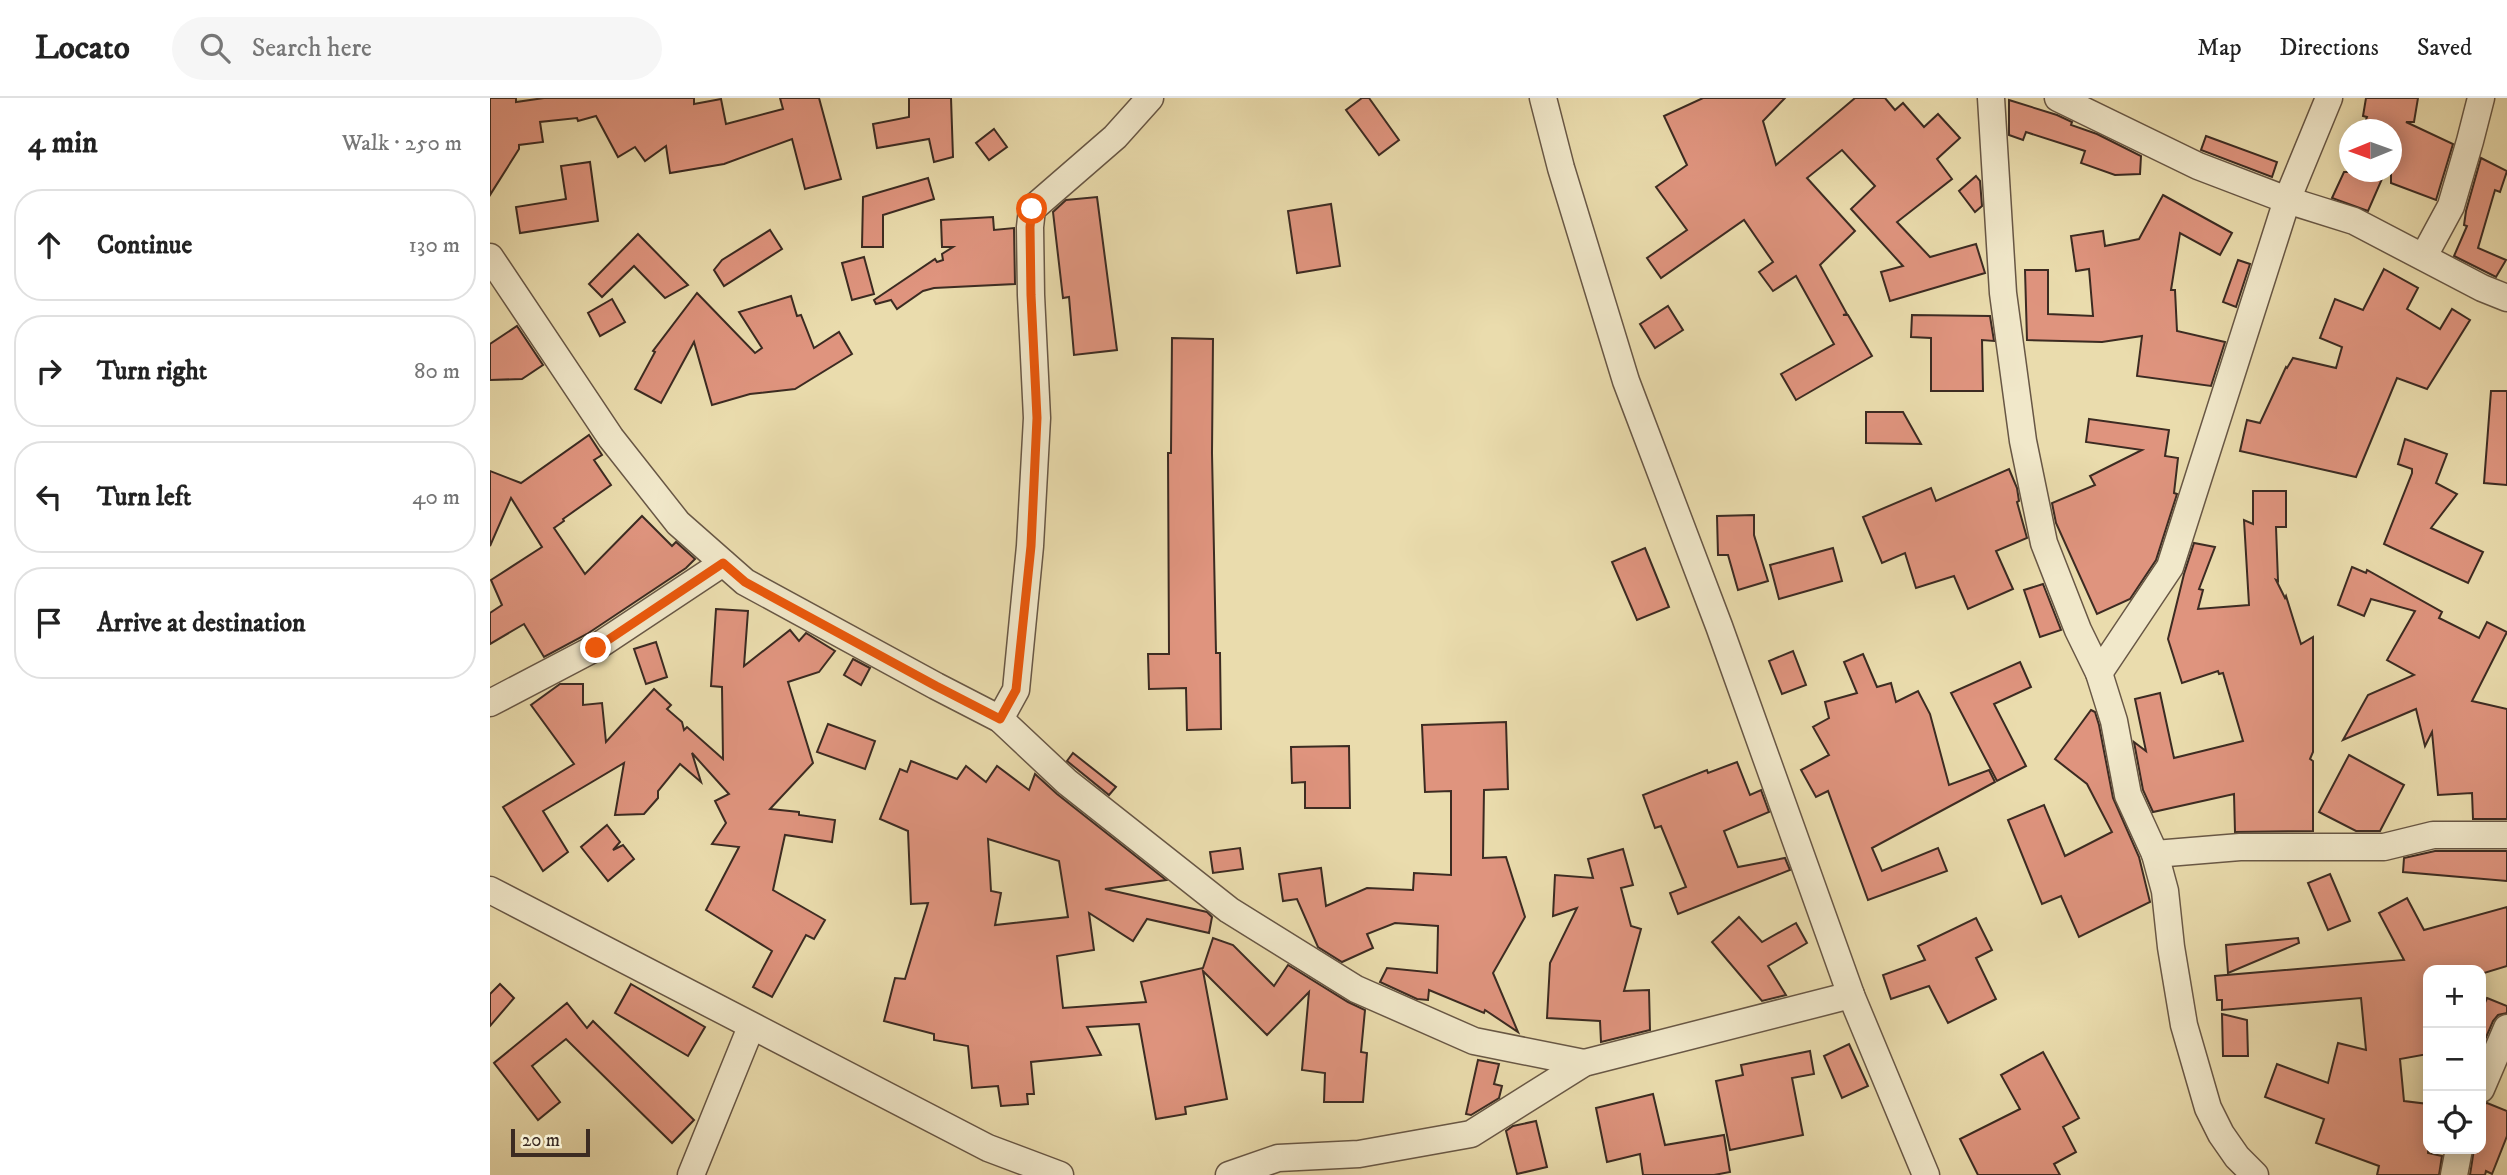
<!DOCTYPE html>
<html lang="en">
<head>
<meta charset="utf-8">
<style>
	:root { --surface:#fff; --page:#f6f6f6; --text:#222; --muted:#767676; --line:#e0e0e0 }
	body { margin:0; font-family:"IM FELL DW Pica",serif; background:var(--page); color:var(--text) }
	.controls { position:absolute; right:21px; bottom:21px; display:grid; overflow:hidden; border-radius:14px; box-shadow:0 4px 18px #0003 }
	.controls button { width:63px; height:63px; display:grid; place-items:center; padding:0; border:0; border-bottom:2px solid var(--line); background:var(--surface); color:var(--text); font:35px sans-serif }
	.compass { position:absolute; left:1849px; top:21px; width:63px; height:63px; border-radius:50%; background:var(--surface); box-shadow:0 4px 18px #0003; rotate:269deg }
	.scale { position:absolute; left:21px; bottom:18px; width:79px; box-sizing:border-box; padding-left:7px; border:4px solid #3c2b22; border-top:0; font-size:19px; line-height:24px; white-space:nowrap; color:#3c2b22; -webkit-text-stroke:5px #f1e8ca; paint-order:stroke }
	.stop { position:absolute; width:21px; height:21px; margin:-16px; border:5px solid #ea580c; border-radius:50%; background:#fff }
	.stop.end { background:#ea580c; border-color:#fff; box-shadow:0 2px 7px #0008 }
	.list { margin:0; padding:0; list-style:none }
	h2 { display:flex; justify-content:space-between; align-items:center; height:91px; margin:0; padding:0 28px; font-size:30px }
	h2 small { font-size:23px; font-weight:400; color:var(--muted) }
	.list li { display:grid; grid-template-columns:46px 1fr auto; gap:21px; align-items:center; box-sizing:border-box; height:112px; margin:0 14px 14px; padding:0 14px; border:2px solid var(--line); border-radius:28px }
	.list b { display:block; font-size:26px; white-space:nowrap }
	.list em { font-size:23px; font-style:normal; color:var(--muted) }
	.icon { flex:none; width:38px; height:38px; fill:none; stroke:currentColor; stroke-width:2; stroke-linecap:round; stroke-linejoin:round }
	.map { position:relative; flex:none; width:2017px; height:1077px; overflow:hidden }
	header { display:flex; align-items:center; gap:42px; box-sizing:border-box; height:98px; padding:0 35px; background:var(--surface); border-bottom:2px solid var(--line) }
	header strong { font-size:33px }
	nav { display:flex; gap:38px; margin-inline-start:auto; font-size:24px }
	.search { width:490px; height:63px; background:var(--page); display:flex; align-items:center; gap:18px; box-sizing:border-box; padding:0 24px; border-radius:38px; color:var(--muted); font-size:26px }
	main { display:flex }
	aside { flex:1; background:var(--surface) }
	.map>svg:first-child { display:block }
	.building { fill:#df947e; stroke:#3c2b22; stroke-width:2; fill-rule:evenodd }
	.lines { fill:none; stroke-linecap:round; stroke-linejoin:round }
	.minor-casing { stroke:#685745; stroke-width:29 }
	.minor { stroke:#f1e8ca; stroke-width:26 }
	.route { stroke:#ea580c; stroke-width:9 }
</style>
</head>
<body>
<header>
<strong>Locato</strong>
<div class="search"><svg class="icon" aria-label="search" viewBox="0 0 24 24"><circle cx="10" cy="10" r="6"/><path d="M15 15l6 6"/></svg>Search here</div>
<nav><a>Map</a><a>Directions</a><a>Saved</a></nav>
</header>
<main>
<aside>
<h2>4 min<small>Walk · 250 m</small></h2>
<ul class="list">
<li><svg class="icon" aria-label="ahead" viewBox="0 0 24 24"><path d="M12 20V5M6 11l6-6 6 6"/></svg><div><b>Continue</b></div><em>130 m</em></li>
<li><svg class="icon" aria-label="right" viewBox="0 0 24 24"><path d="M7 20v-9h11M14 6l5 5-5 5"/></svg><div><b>Turn right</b></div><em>80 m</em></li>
<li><svg class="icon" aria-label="left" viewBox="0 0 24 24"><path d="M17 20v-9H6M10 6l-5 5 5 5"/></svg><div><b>Turn left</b></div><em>40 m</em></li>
<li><svg class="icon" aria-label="arrive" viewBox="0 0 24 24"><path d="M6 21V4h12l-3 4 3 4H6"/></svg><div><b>Arrive at destination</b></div></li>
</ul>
</aside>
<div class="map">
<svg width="2017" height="1077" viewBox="0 0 2017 1077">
	<rect width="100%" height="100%" fill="#eadcad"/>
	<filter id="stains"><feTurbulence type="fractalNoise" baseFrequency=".00286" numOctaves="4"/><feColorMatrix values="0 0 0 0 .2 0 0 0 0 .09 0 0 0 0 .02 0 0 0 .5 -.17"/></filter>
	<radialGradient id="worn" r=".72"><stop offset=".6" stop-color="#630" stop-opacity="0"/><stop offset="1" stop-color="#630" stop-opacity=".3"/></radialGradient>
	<g class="building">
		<polygon points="0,0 26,0 26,4 54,0 204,0 204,6 231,1 236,26 293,11 290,0 329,0 351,81 315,91 302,41 234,66 180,75 176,48 155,63 145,49 128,59 106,18 88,23 87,20 50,24 53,44 29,47 29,51 0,97"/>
		<polygon points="419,0 461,0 463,59 444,64 439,41 387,50 383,26 419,19"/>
		<polygon points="872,0 879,0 909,42 889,57 856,12"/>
		<polygon points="1213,0 1295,0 1273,23 1286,67 1365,0 1395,0 1405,12 1413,5 1434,29 1448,16 1470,40 1447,61 1462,81 1407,124 1440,159 1486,146 1495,175 1400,203 1391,174 1413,168 1361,111 1385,88 1352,52 1317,80 1365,133 1330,167 1357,216 1353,217 1358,217 1382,258 1306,302 1291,276 1344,246 1306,178 1283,193 1269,174 1283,164 1254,122 1171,180 1157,160 1197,132 1166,89 1197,67 1174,18"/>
		<polygon points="1876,0 1928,0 1924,24 1916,24 1963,46 1946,102 1901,85 1901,32 1872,32 1877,19 1873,18"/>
		<polygon points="1519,2 1567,17 1582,24 1581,27 1607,36 1651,58 1650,76 1625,77 1591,65 1595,53 1536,34 1533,42 1519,37"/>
		<polygon points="504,31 517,49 499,62 486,45"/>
		<polygon points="1716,38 1787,64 1782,79 1711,52"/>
		<polygon points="1991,60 2017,73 2010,94 2005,92 1988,150 2016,162 2006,179 1964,158 1977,128 1974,127 1976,113"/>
		<polygon points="100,64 108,123 30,135 26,109 76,101 71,68"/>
		<polygon points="1854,74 1895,74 1878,113 1842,100"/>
		<polygon points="1486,78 1490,83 1492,108 1485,114 1469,93"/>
		<polygon points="438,80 444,101 393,117 393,149 372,149 373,99"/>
		<polygon points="1673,97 1742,135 1730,157 1690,135 1681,192 1685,192 1687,233 1735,244 1721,288 1647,278 1652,238 1612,244 1537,242 1535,172 1558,172 1558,216 1603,218 1599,171 1586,173 1581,138 1613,133 1615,148 1649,141"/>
		<polygon points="607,99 627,252 584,257 579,199 573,200 563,114 576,102"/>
		<polygon points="841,106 850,168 807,175 798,113"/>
		<polygon points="503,119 504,132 524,130 525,186 444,190 433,193 407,211 401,202 386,206 384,202 445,161 447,164 453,162 452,156 463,149 452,149 451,122"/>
		<polygon points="280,132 292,151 234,188 224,172 232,162"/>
		<polygon points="148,136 198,187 175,200 144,168 112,199 99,186"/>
		<polygon points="374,159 384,196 362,202 352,165"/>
		<polygon points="1748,162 1760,166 1746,209 1733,204"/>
		<polygon points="1894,171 1928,190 1917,211 1950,231 1962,211 1980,222 1937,291 1907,280 1866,379 1750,353 1757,322 1770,325 1796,269 1797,270 1803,260 1846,270 1852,249 1830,240 1845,201 1873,212"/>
		<polygon points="207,195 265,255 272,250 249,214 301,198 307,218 311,217 324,250 349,234 362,256 305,291 260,296 222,307 204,244 171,305 145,291 165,254 163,253"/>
		<polygon points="122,201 135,224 110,238 98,215"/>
		<polygon points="1178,208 1193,232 1165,250 1150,226"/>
		<polygon points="1422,217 1500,218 1504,243 1492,242 1493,293 1441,293 1441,240 1421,239"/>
		<polygon points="27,228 53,267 32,281 0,282 0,246"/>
		<polygon points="682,240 723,241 722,355 726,555 730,555 731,631 697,632 696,590 659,591 658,556 679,556 678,355 681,355"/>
		<polygon points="2001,293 2017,293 2017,387 1994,385"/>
		<polygon points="1376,314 1413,314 1431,346 1376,345"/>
		<polygon points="1599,321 1679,332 1675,358 1688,360 1684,395 1687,396 1666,462 1640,501 1607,516 1566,425 1562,405 1605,387 1600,378 1652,352 1596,344"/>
		<polygon points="99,337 112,357 104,362 121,387 73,421 74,423 64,430 95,476 152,418 182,448 186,444 205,461 196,470 97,536 54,559 34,526 0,546 0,515 12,507 1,482 52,449 21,400 0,448 0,373 31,385"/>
		<polygon points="1915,341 1957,356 1946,385 1967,396 1941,430 1993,454 1978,485 1894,446 1922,375 1922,371 1908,366"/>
		<polygon points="1519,371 1527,390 1529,403 1527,404 1537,440 1506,453 1523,491 1478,511 1464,478 1426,490 1415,455 1392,465 1373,419 1441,390 1446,403"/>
		<polygon points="1763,393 1796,393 1796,429 1786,429 1788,483 1786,482 1795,500 1796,498 1811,546 1823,539 1823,654 1820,661 1823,663 1823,733 1745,734 1744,696 1663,714 1653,692 1644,644 1656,653 1645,601 1670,595 1684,660 1753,643 1733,575 1729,576 1728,573 1692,585 1678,541 1694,476 1704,445 1725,449 1709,491 1713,492 1708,511 1759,507 1754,422 1763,426"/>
		<polygon points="1264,417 1264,437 1278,483 1248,492 1238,457 1228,457 1227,418"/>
		<polygon points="1155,450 1179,509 1147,522 1122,464"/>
		<polygon points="1343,450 1352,483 1289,501 1280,467"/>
		<polygon points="1862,469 1876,475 1877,472 1952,514 1949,520 1989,540 1997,524 2017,534 1982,603 2017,611 2017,721 1983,721 1982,695 1948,697 1942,634 1935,648 1926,611 1853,642 1878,597 1924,577 1897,562 1925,513 1881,501 1874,518 1848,507"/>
		<polygon points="1553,486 1571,532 1550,539 1534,492"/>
		<polygon points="226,511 258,513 254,568 300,532 309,543 316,535 345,553 329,574 298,584 323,665 280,711 309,714 309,717 345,722 342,744 295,737 283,792 335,822 324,841 316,837 282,899 263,889 282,853 216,812 249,749 222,746 236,725 225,703 239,696 202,655 211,684 190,666 168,693 168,700 154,716 125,717 134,665 53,713 78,754 53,773 13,709 84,666 41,607 70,586 93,586 93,607 112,605 116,644 164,591 181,607 177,611 192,624 194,632 197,629 233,661 232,589 221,588"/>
		<polygon points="166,544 177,579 156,586 144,551"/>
		<polygon points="1303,553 1316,587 1292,596 1279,563"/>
		<polygon points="1373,556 1387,589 1401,585 1406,604 1428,593 1440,616 1459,687 1499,672 1505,684 1382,750 1392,773 1448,750 1457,773 1378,802 1338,693 1326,699 1311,672 1339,657 1323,629 1339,620 1335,604 1367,595 1354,564"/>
		<polygon points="363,561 380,570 371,587 354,577"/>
		<polygon points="1530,564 1541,589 1504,606 1536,668 1507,683 1461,595"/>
		<polygon points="1601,612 1605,614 1609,627 1623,700 1649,759 1660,804 1589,839 1571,798 1552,806 1518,722 1554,707 1575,758 1622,734 1597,686 1565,661"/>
		<polygon points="1016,624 1018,691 994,692 993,760 1016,759 1035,819 1003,875 1028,934 995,912 994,915 939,892 938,902 927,901 890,884 897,870 947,875 948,828 905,825 877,836 883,850 852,864 828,849 807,801 793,803 789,776 831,770 836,808 877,790 923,792 924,775 961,777 961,693 935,694 932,627"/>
		<polygon points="338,626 385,643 375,671 327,654"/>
		<polygon points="859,648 860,710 815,710 815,684 802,685 801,649"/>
		<polygon points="583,655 626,689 619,697 577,663"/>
		<polygon points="1859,657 1914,687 1890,733 1866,733 1829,714"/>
		<path d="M421 663 467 681 476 668 496 684 507 668 539 692 545 676 567 696 676 782 615 791 717 814 722 819 719 835 657 821 643 843 599 815 604 852 567 858 573 910 656 904 651 884 713 870 723 840 743 847 784 888 798 867 858 904 875 912 871 954 877 955 873 1004H834L835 975 812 972 819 894 777 937 713 873 737 1001 695 1009 696 1016 666 1021 649 926 597 929 611 957 541 964 544 996H537L538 1006 511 1008 508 988 482 990 478 948 444 942V936L394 923 405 880 415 881 438 805 421 806 418 733 390 721 410 671 417 674ZM498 741 569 763 578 819 505 827 511 795 501 793Z"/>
		<polygon points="1247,664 1260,697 1271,692 1279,714 1234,733 1248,769 1295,760 1300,772 1188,816 1180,795 1196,789 1171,728 1165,730 1153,697 1217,672 1218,675"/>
		<polygon points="117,727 130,744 123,752 133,747 144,761 118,783 91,749"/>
		<polygon points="750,750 753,771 723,775 720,754"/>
		<polygon points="1133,751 1143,787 1131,790 1141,828 1151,831 1134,893 1159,892 1160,932 1111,944 1110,923 1057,920 1060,865 1087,810 1063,818 1065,777 1103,780 1098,761"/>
		<polygon points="1945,753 2017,753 2017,783 1913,774 1914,760"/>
		<polygon points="1840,776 1860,823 1838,832 1818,785"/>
		<polygon points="1917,800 1934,832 2017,809 2017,868 1991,876 1991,872 1938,872 1938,908 1935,901 1938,925 1938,956 1910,961 1914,1003 1938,1006 1938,1055 1952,1058 1949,1077 1887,1077 1889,1068 1826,1045 1834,1021 1775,999 1787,966 1838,985 1848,945 1876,952 1871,900 1732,912 1732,902 1727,902 1725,878 1914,862 1889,815"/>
		<polygon points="1249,819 1272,844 1306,825 1317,845 1278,868 1296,897 1272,903 1222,844"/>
		<polygon points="1486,820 1502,852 1486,860 1506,901 1458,925 1439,888 1401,901 1393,877 1435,862 1428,848"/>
		<polygon points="1808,840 1809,845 1738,875 1736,847"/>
		<polygon points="10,886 24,900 0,928 0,896"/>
		<polygon points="141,886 215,929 198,958 125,915"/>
		<polygon points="1997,900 2017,908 2017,915 2008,917 2003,923 1991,951 1991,914"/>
		<polygon points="77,905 97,930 103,923 204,1022 182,1045 76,941 42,968 70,1004 48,1022 4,965"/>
		<polygon points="1732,916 1757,922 1758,958 1733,958"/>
		<polygon points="1359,946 1378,988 1352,1000 1334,958"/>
		<polygon points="1320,953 1324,976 1302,980 1313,1037 1240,1052 1226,983 1253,977 1251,967"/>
		<polygon points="1553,954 1589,1020 1573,1029 1586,1054 1564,1066 1570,1077 1488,1077 1470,1041 1530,1011 1511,977"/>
		<polygon points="988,962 1009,966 1004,986 1012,988 1009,1000 981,1017 976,1016"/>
		<polygon points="1163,996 1175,1047 1234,1037 1240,1074 1224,1077 1153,1077 1150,1056 1117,1064 1106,1010"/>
		<polygon points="1997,1005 2017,1013 2017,1038 2002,1076 1996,1073 1995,1077 1980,1077 1984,1051 1991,1051 1991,1006"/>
		<polygon points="1046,1023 1057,1069 1027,1076 1016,1033 1023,1028"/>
	</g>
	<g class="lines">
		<g class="minor-casing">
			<g id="minor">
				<polyline points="1053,0 1071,70 1136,283 1229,528 1361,897 1436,1077"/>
				<polyline points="1501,0 1513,195 1533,343 1554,445 1588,532 1609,575 1624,623 1638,697 1665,756 1675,793 1681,849 1694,927 1718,1010 1731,1036 1747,1059 1765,1077"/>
				<polyline points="1568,0 1708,68 1797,102 1864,123 1992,190 2017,200"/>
				<polyline points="1934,158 1961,108 1980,43 1991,0"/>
				<polyline points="0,159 121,340 188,425 255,484 446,588 510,621 577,684 739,812 866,891 984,943 1094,965"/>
				<polyline points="1609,575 1680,469 1797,102 1839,0"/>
				<polyline points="0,605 105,550 233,465"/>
				<polyline points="510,621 526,592 540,448 547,320 541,197 540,129 542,111 625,39 660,0"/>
				<polyline points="1665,756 1750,749 1894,749 1943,737 2017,737"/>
				<polyline points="0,792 498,1050 570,1077"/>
				<polyline points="1991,991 2017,930"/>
				<polyline points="201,1077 261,929"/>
				<polyline points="739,1077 788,1060 869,1056 981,1036 1094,965 1361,897"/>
				<polyline points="1964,1077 1969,1051"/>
			</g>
		</g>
		<use href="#minor" class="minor"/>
	</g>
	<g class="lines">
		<polyline class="route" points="106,550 233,465 255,484 446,588 510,621 526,592 541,448 547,320 541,197 540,129 542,111"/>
	</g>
	<rect width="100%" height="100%" filter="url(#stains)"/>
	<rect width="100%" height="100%" fill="url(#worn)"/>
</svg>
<div class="controls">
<button>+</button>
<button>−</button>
<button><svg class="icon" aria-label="locate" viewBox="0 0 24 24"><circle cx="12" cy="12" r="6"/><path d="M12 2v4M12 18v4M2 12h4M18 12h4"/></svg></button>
</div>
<svg class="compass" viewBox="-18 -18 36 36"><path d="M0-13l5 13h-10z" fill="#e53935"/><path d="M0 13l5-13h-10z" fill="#767676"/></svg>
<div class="scale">20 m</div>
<div class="stop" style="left:542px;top:111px"></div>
<div class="stop end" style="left:106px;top:550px"></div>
</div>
</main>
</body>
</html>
